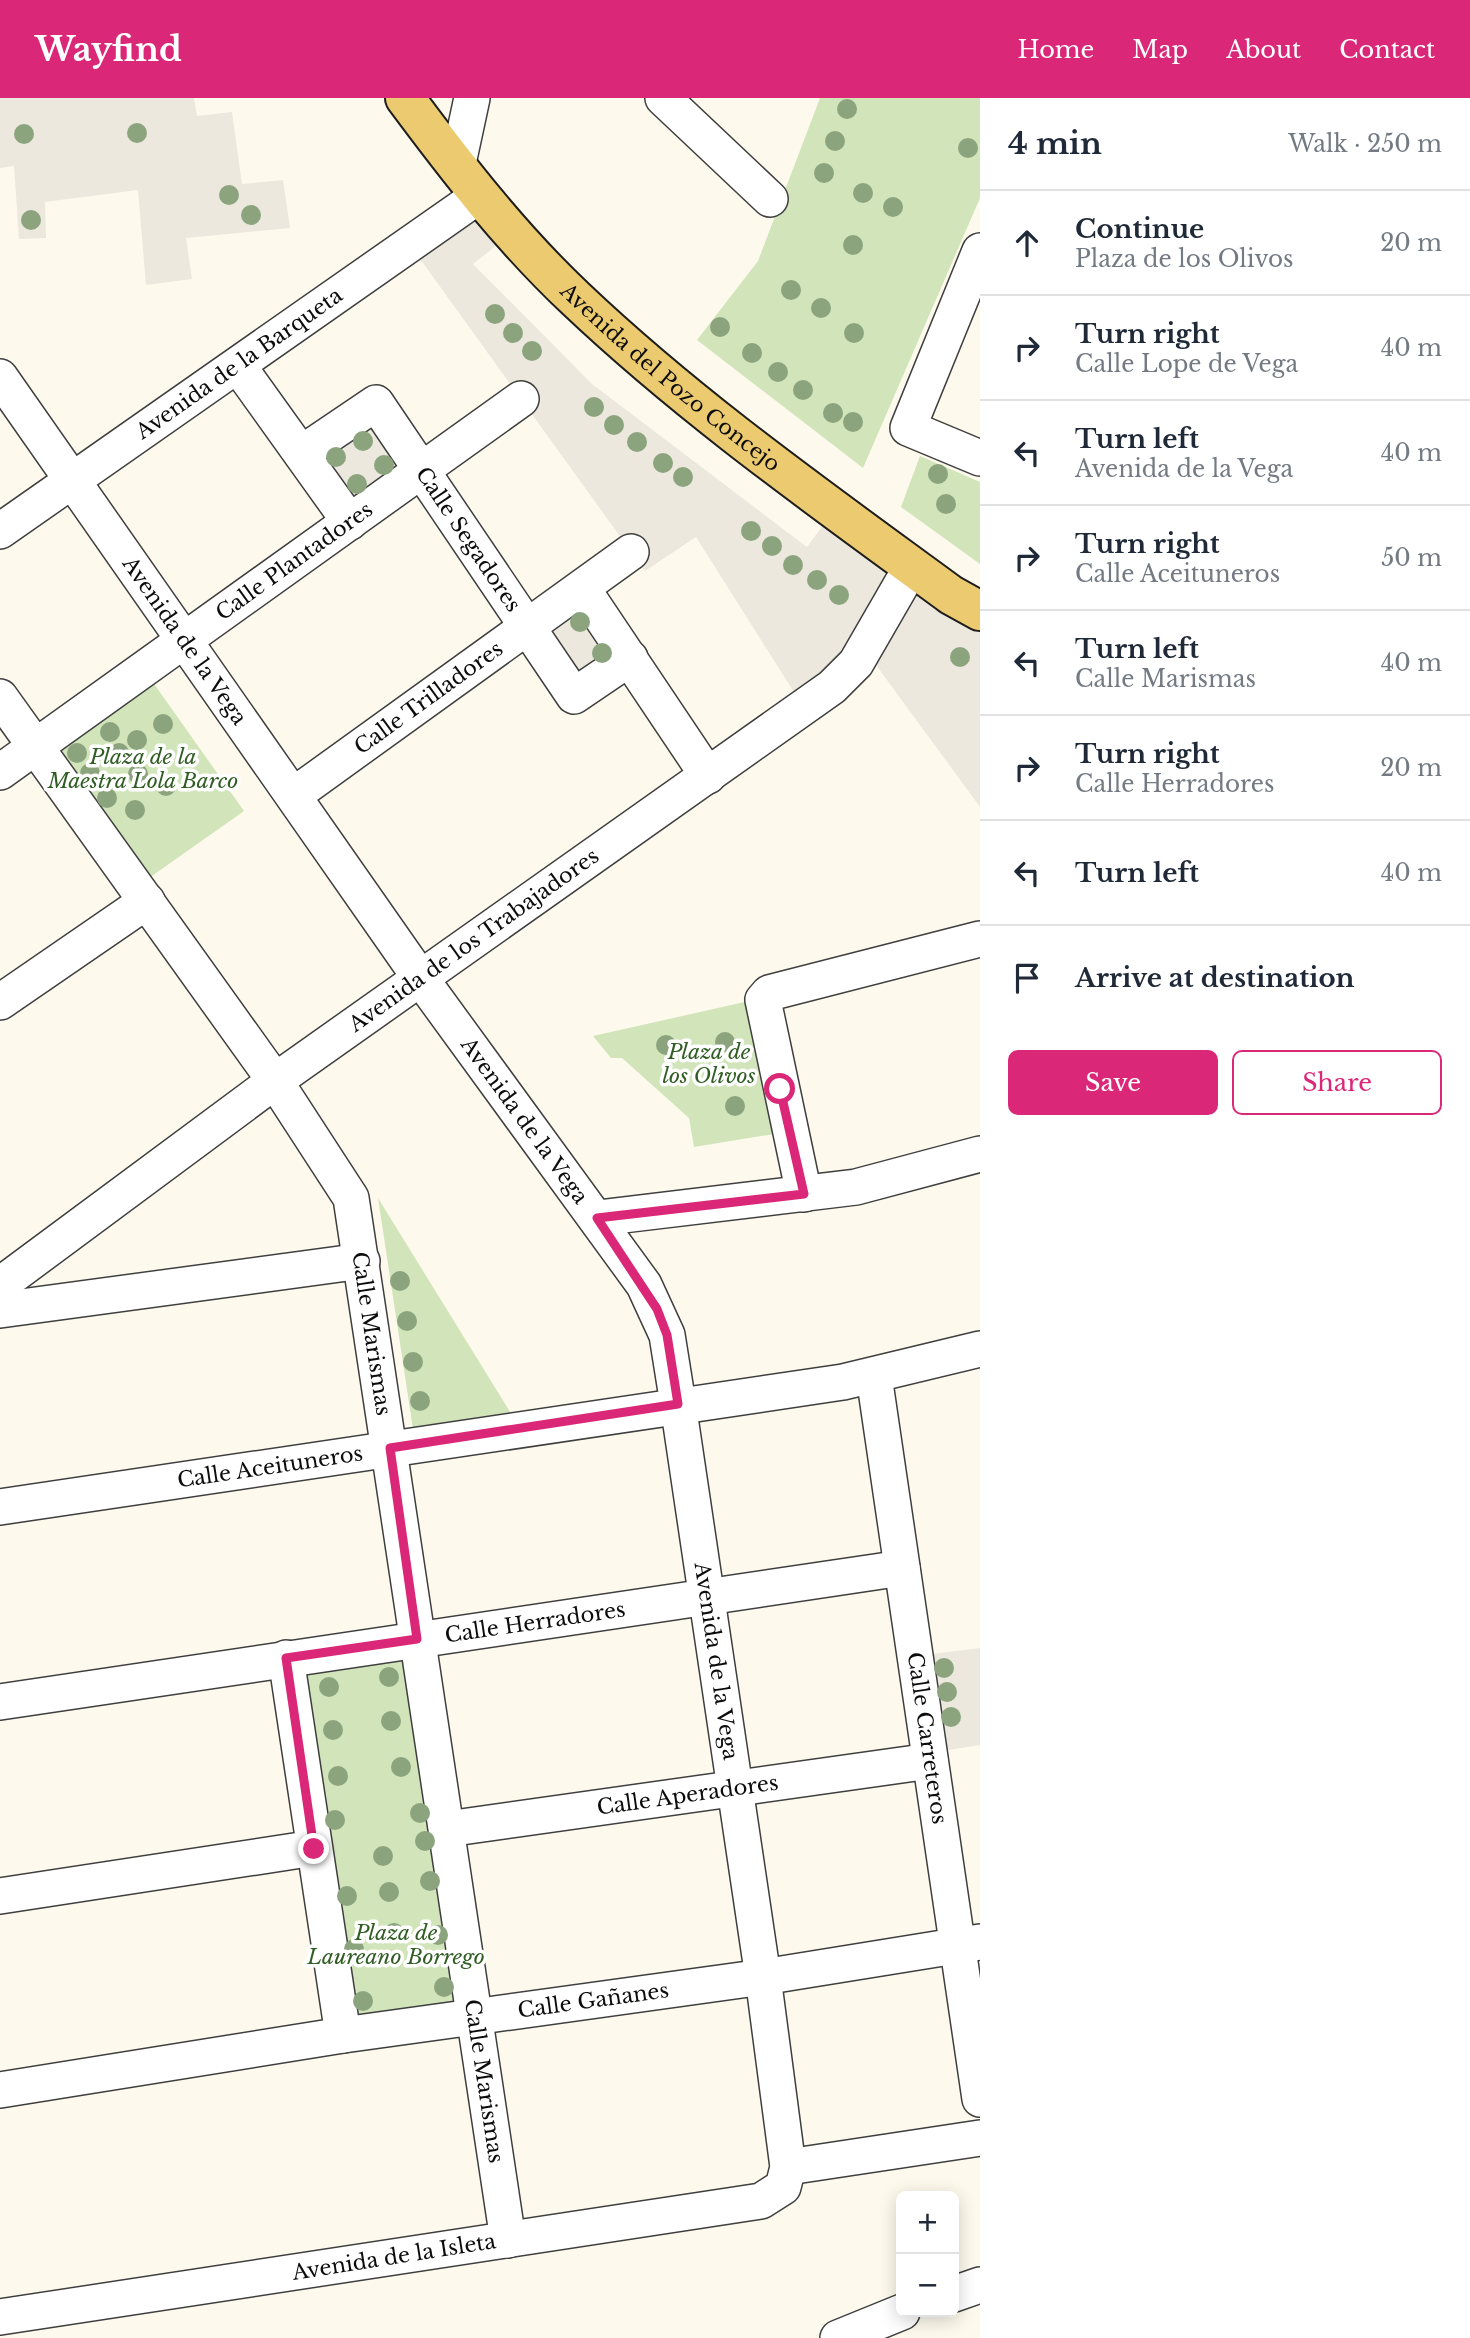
<!DOCTYPE html>
<html lang="en">
<head>
<meta charset="utf-8">
<style>
	:root { --surface:#fff; --page:#f2f2f3; --text:#1f2937; --muted:#747a83; --line:#e0e1e3; --accent:#db2777 }
	body { margin:0; font-family:"Libre Baskerville",serif; background:var(--page); color:var(--text) }
	.controls { position:absolute; right:21px; bottom:21px; display:grid; overflow:hidden; border-radius:10px; box-shadow:0 4px 18px #0003 }
	.controls button { width:63px; height:63px; display:grid; place-items:center; padding:0; border:0; border-bottom:2px solid var(--line); background:var(--surface); color:var(--text); font:35px sans-serif }
	.stop { position:absolute; width:21px; height:21px; margin:-16px; border:5px solid #db2777; border-radius:50%; background:#fff }
	.stop.end { background:#db2777; border-color:#fff; box-shadow:0 2px 7px #0008 }
	.list { margin:0; padding:0; list-style:none }
	h2 { display:flex; justify-content:space-between; align-items:center; height:91px; margin:0; padding:0 28px; font-size:30px }
	h2 small { font-size:23px; font-weight:400; color:var(--muted) }
	.list li { display:grid; grid-template-columns:46px 1fr auto; gap:21px; align-items:center; box-sizing:border-box; height:105px; padding:0 28px; border-top:2px solid var(--line) }
	.list b { display:block; font-size:26px; white-space:nowrap }
	.list p { margin:0; font-size:23px; white-space:nowrap; color:var(--muted) }
	.list em { font-size:23px; font-style:normal; color:var(--muted) }
	.actions { display:flex; gap:14px; padding:21px 28px }
	.actions a { flex:1; padding:16px 0; border:2px solid var(--accent); border-radius:10px; text-align:center; font-size:24px; color:var(--accent) }
	.actions .main { background:var(--accent); color:#fff }
	.icon { flex:none; width:38px; height:38px; fill:none; stroke:currentColor; stroke-width:2; stroke-linecap:round; stroke-linejoin:round }
	.map { position:relative; flex:none; width:980px; height:2240px; overflow:hidden }
	header { display:flex; align-items:center; gap:42px; box-sizing:border-box; height:98px; padding:0 35px; background:var(--accent); color:#fff }
	header strong { font-size:33px }
	nav { display:flex; gap:38px; margin-inline-start:auto; font-size:24px }
	main { display:flex }
	aside { flex:1; background:var(--surface) }
	.map>svg:first-child { display:block }
	.green { fill:#d1e4ba }
	.plaza { fill:#ece8dd }
	.lines { fill:none; stroke-linecap:round; stroke-linejoin:round }
	.minor-casing { stroke:#3f3f3f; stroke-width:38 }
	.major-casing { stroke:#1d1d1d; stroke-width:42 }
	.minor { stroke:#fff; stroke-width:35 }
	.major { stroke:#ecca6f; stroke-width:38 }
	.tree { fill:#8ca47e }
	.route { stroke:#db2777; stroke-width:9 }
	.labels { text-anchor:middle; dominant-baseline:central; stroke-width:7; stroke-linejoin:round; paint-order:stroke }
	.street-label { font-size:21px; fill:#0c0c0c; stroke:#fff }
	.park-label { font-size:21px; font-style:italic; fill:#305d23; stroke:#fff }
</style>
</head>
<body>
<header>
<strong>Wayfind</strong>
<nav><a>Home</a><a>Map</a><a>About</a><a>Contact</a></nav>
</header>
<main>
<div class="map">
<svg width="980" height="2240" viewBox="0 0 980 2240">
	<rect width="100%" height="100%" fill="#fdfaed"/>
	<g class="green">
		<polygon points="820,0 980,0 980,100 863,370 697,242 758,163"/>
		<polygon points="920,358 980,384 980,466 901,409"/>
		<polygon points="152,583 244,713 149,780 58,650"/>
		<polygon points="749,903 780,1035 694,1049 689,1020 622,960 611,960 593,938"/>
		<polygon points="378,1100 512,1317 413,1331"/>
		<polygon points="408,1555 461,1907 351,1923 299,1571"/>
	</g>
	<g class="plaza">
		<polygon points="0,0 194,0 197,18 232,14 242,86 283,82 290,130 186,140 192,181 146,187 138,92 45,104 46,140 19,141 14,68 0,70"/>
		<polygon points="480,97 514,134 473,166 592,286 807,449 835,411 980,513 980,709 865,552 804,610 696,439 645,473 410,147"/>
		<polygon points="376,305 422,373 350,424 302,355"/>
		<polygon points="582,490 630,560 574,598 527,528"/>
		<polygon points="980,1550 980,1647 929,1655 915,1558"/>
	</g>
	<g class="lines">
		<g class="minor-casing">
			<g id="minor">
				<polyline points="663,0 770,101"/>
				<polyline points="457,70 472,0"/>
				<polyline points="980,153 908,330 980,360"/>
				<polyline points="239,269 350,424"/>
				<path id="s1" d="M0 279 421 881 644 1187 667 1237 678 1306 763 1879 788 2069 783 2089 761 2103 0 2219"/>
				<path id="s2" d="M302 355 376 305 574 598 630 560"/>
				<path id="s3" d="M0 433 480 97"/>
				<polyline points="582,490 708,678"/>
				<path id="s4" d="M0 599 275 983 351 1100 508 2142"/>
				<path id="s5" d="M0 674 521 301"/>
				<path id="s6" d="M294 697 631 454"/>
				<polyline points="0,904 147,803"/>
				<polyline points="804,1096 763,902 769,895 980,841"/>
				<polyline points="598,1120 856,1089 980,1056"/>
				<path id="s7" d="M0 1187 275 983 832 589 856 565 912 468"/>
				<polyline points="0,1212 362,1163"/>
				<path id="s8" d="M874 1278 980 2001"/>
				<path id="s9" d="M0 1409 843 1284 980 1251"/>
				<polyline points="286,1560 343,1937"/>
				<path id="s10" d="M0 1604 902 1470"/>
				<path id="s11" d="M447 1731 930 1663"/>
				<polyline points="0,1798 314,1750"/>
				<path id="s12" d="M0 1992 343 1937 763 1879 980 1844"/>
				<polyline points="788,2069 980,2040"/>
				<polyline points="954,2196 980,2187"/>
				<polyline points="838,2240 902,2214"/>
			</g>
		</g>
		<g class="major-casing">
			<g id="major">
				<path id="s13" d="M405 0C457 70 512 141 576 201 692 311 823 403 951 497L980 513"/>
			</g>
		</g>
		<use href="#minor" class="minor"/>
		<use href="#major" class="major"/>
	</g>
	<g class="tree">
		<circle cx="847" cy="11" r="10"/>
		<circle cx="137" cy="35" r="10"/>
		<circle cx="24" cy="36" r="10"/>
		<circle cx="835" cy="43" r="10"/>
		<circle cx="968" cy="50" r="10"/>
		<circle cx="824" cy="75" r="10"/>
		<circle cx="863" cy="95" r="10"/>
		<circle cx="229" cy="97" r="10"/>
		<circle cx="893" cy="109" r="10"/>
		<circle cx="251" cy="117" r="10"/>
		<circle cx="31" cy="122" r="10"/>
		<circle cx="853" cy="147" r="10"/>
		<circle cx="791" cy="192" r="10"/>
		<circle cx="821" cy="210" r="10"/>
		<circle cx="495" cy="216" r="10"/>
		<circle cx="720" cy="229" r="10"/>
		<circle cx="513" cy="235" r="10"/>
		<circle cx="854" cy="235" r="10"/>
		<circle cx="532" cy="253" r="10"/>
		<circle cx="752" cy="255" r="10"/>
		<circle cx="778" cy="274" r="10"/>
		<circle cx="803" cy="292" r="10"/>
		<circle cx="594" cy="309" r="10"/>
		<circle cx="833" cy="315" r="10"/>
		<circle cx="853" cy="324" r="10"/>
		<circle cx="614" cy="327" r="10"/>
		<circle cx="363" cy="343" r="10"/>
		<circle cx="637" cy="344" r="10"/>
		<circle cx="336" cy="359" r="10"/>
		<circle cx="663" cy="365" r="10"/>
		<circle cx="384" cy="367" r="10"/>
		<circle cx="938" cy="376" r="10"/>
		<circle cx="683" cy="379" r="10"/>
		<circle cx="357" cy="386" r="10"/>
		<circle cx="946" cy="406" r="10"/>
		<circle cx="751" cy="433" r="10"/>
		<circle cx="772" cy="448" r="10"/>
		<circle cx="793" cy="467" r="10"/>
		<circle cx="817" cy="482" r="10"/>
		<circle cx="839" cy="497" r="10"/>
		<circle cx="580" cy="524" r="10"/>
		<circle cx="602" cy="555" r="10"/>
		<circle cx="960" cy="559" r="10"/>
		<circle cx="163" cy="626" r="10"/>
		<circle cx="110" cy="634" r="10"/>
		<circle cx="137" cy="642" r="10"/>
		<circle cx="77" cy="655" r="10"/>
		<circle cx="119" cy="655" r="10"/>
		<circle cx="90" cy="675" r="10"/>
		<circle cx="138" cy="676" r="10"/>
		<circle cx="166" cy="688" r="10"/>
		<circle cx="107" cy="700" r="10"/>
		<circle cx="135" cy="712" r="10"/>
		<circle cx="725" cy="944" r="10"/>
		<circle cx="666" cy="947" r="10"/>
		<circle cx="735" cy="1008" r="10"/>
		<circle cx="400" cy="1183" r="10"/>
		<circle cx="407" cy="1223" r="10"/>
		<circle cx="413" cy="1264" r="10"/>
		<circle cx="420" cy="1303" r="10"/>
		<circle cx="944" cy="1570" r="10"/>
		<circle cx="389" cy="1579" r="10"/>
		<circle cx="329" cy="1589" r="10"/>
		<circle cx="947" cy="1594" r="10"/>
		<circle cx="951" cy="1619" r="10"/>
		<circle cx="391" cy="1623" r="10"/>
		<circle cx="333" cy="1632" r="10"/>
		<circle cx="401" cy="1669" r="10"/>
		<circle cx="338" cy="1678" r="10"/>
		<circle cx="420" cy="1715" r="10"/>
		<circle cx="335" cy="1722" r="10"/>
		<circle cx="425" cy="1743" r="10"/>
		<circle cx="383" cy="1758" r="10"/>
		<circle cx="430" cy="1783" r="10"/>
		<circle cx="389" cy="1794" r="10"/>
		<circle cx="347" cy="1798" r="10"/>
		<circle cx="394" cy="1835" r="10"/>
		<circle cx="438" cy="1837" r="10"/>
		<circle cx="354" cy="1851" r="10"/>
		<circle cx="444" cy="1889" r="10"/>
		<circle cx="363" cy="1903" r="10"/>
	</g>
	<g class="lines">
		<polyline class="route" points="314,1751 286,1560 417,1541 390,1350 678,1306 667,1237 657,1211 597,1120 804,1096 780,991"/>
	</g>
	<g class="labels">
		<g class="street-label">
			<text stroke="none"><textPath href="#s3" startOffset="292">Avenida de la Barqueta</textPath></text>
			<text stroke="none"><textPath href="#s13" startOffset="387">Avenida del Pozo Concejo</textPath></text>
			<text stroke="none"><textPath href="#s2" startOffset="254">Calle Segadores</textPath></text>
			<text stroke="none"><textPath href="#s5" startOffset="362">Calle Plantadores</textPath></text>
			<text stroke="none"><textPath href="#s1" startOffset="322">Avenida de la Vega</textPath></text>
			<text stroke="none"><textPath href="#s6" startOffset="166">Calle Trilladores</textPath></text>
			<text stroke="none"><textPath href="#s7" startOffset="586">Avenida de los Trabajadores</textPath></text>
			<text stroke="none"><textPath href="#s1" startOffset="910">Avenida de la Vega</textPath></text>
			<text stroke="none"><textPath href="#s4" startOffset="749">Calle Marismas</textPath></text>
			<text stroke="none"><textPath href="#s9" startOffset="273">Calle Aceituneros</textPath></text>
			<text stroke="none"><textPath href="#s10" startOffset="541">Calle Herradores</textPath></text>
			<text stroke="none"><textPath href="#s1" startOffset="1498">Avenida de la Vega</textPath></text>
			<text stroke="none"><textPath href="#s8" startOffset="366">Calle Carreteros</textPath></text>
			<text stroke="none"><textPath href="#s11" startOffset="243">Calle Aperadores</textPath></text>
			<text stroke="none"><textPath href="#s12" startOffset="600">Calle Gañanes</textPath></text>
			<text stroke="none"><textPath href="#s4" startOffset="1505">Calle Marismas</textPath></text>
			<text transform="translate(394 2159) rotate(-9)">Avenida de la Isleta</text>
		</g>
		<g class="park-label">
			<text x="143" y="659">Plaza de la<tspan x="143" dy="24">Maestra Lola Barco</tspan></text>
			<text x="709" y="954">Plaza de<tspan x="709" dy="24">los Olivos</tspan></text>
			<text x="396" y="1835">Plaza de<tspan x="396" dy="24">Laureano Borrego</tspan></text>
		</g>
	</g>
</svg>
<div class="controls">
<button>+</button>
<button>−</button>
</div>
<div class="stop" style="left:780px;top:991px"></div>
<div class="stop end" style="left:314px;top:1751px"></div>
</div>
<aside>
<h2>4 min<small>Walk · 250 m</small></h2>
<ul class="list">
<li><svg class="icon" aria-label="ahead" viewBox="0 0 24 24"><path d="M12 20V5M6 11l6-6 6 6"/></svg><div><b>Continue</b><p>Plaza de los Olivos</p></div><em>20 m</em></li>
<li><svg class="icon" aria-label="right" viewBox="0 0 24 24"><path d="M7 20v-9h11M14 6l5 5-5 5"/></svg><div><b>Turn right</b><p>Calle Lope de Vega</p></div><em>40 m</em></li>
<li><svg class="icon" aria-label="left" viewBox="0 0 24 24"><path d="M17 20v-9H6M10 6l-5 5 5 5"/></svg><div><b>Turn left</b><p>Avenida de la Vega</p></div><em>40 m</em></li>
<li><svg class="icon" aria-label="right" viewBox="0 0 24 24"><path d="M7 20v-9h11M14 6l5 5-5 5"/></svg><div><b>Turn right</b><p>Calle Aceituneros</p></div><em>50 m</em></li>
<li><svg class="icon" aria-label="left" viewBox="0 0 24 24"><path d="M17 20v-9H6M10 6l-5 5 5 5"/></svg><div><b>Turn left</b><p>Calle Marismas</p></div><em>40 m</em></li>
<li><svg class="icon" aria-label="right" viewBox="0 0 24 24"><path d="M7 20v-9h11M14 6l5 5-5 5"/></svg><div><b>Turn right</b><p>Calle Herradores</p></div><em>20 m</em></li>
<li><svg class="icon" aria-label="left" viewBox="0 0 24 24"><path d="M17 20v-9H6M10 6l-5 5 5 5"/></svg><div><b>Turn left</b></div><em>40 m</em></li>
<li><svg class="icon" aria-label="arrive" viewBox="0 0 24 24"><path d="M6 21V4h12l-3 4 3 4H6"/></svg><div><b>Arrive at destination</b></div></li>
</ul>
<div class="actions"><a class="main">Save</a><a>Share</a></div>
</aside>
</main>
</body>
</html>
